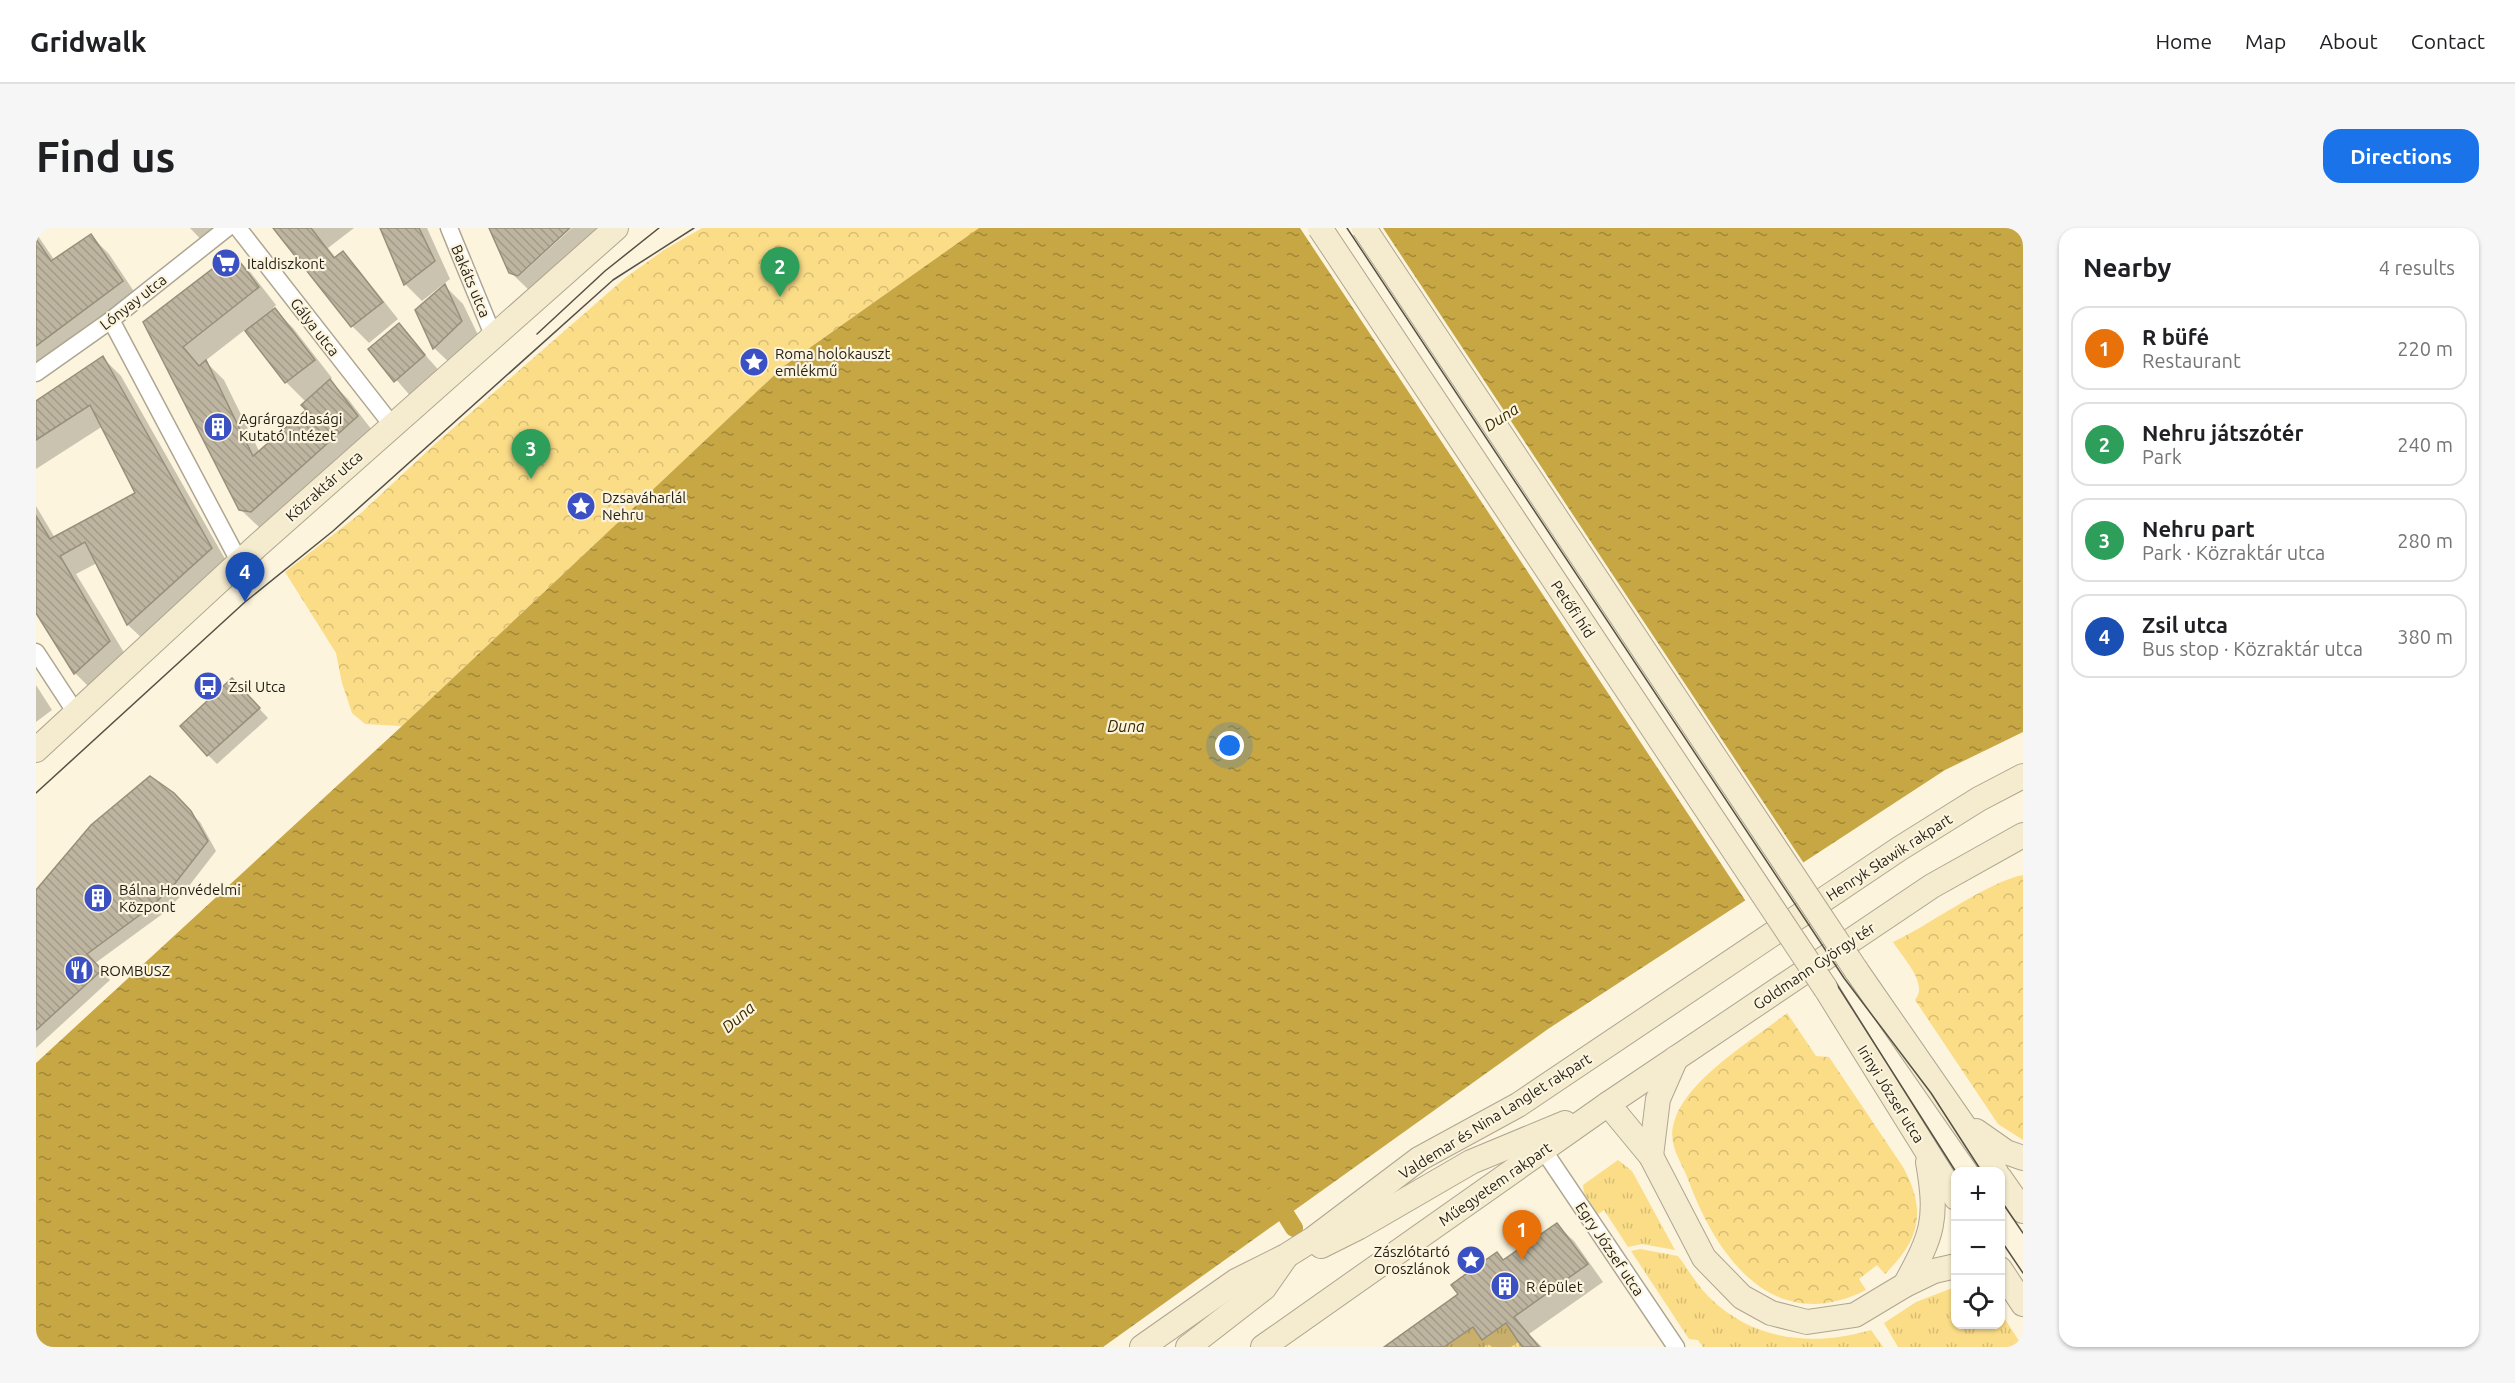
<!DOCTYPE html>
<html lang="en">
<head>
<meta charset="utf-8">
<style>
	:root { --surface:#fff; --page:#f6f6f6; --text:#202124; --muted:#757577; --line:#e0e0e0; --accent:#1a73e8 }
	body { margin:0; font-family:Ubuntu,sans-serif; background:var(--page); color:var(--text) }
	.controls { position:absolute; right:18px; bottom:18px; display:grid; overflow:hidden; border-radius:12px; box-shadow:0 2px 4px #0004 }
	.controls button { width:54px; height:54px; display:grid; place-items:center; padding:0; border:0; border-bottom:2px solid var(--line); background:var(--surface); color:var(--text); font:30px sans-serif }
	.you { position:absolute; left:1194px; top:518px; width:21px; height:21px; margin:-15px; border:4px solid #fff; border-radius:50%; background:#1a73e8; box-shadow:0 0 0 9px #1a73e833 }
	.badge { display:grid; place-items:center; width:39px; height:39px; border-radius:50%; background:var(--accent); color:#fff; font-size:20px; font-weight:700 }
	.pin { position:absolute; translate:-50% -50px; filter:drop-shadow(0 2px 3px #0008) }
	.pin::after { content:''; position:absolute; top:32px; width:21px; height:18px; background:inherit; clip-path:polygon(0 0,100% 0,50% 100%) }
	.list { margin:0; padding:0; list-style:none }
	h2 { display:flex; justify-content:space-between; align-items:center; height:78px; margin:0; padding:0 24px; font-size:26px }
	h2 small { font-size:20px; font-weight:400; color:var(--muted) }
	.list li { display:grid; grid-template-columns:39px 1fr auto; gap:18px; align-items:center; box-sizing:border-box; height:84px; margin:0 12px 12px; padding:0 12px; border:2px solid var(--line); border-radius:18px }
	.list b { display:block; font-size:22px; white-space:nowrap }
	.list p { margin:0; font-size:20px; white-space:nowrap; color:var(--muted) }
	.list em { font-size:20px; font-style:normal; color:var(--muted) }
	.icon { flex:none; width:33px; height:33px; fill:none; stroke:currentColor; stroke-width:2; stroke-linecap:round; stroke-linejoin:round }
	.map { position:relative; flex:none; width:1987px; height:1119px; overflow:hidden; border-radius:18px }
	header { display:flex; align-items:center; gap:36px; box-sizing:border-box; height:84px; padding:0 30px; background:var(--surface); border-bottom:2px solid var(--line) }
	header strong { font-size:28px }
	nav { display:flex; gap:33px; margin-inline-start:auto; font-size:21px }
	.intro { display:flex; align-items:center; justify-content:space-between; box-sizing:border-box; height:144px; padding:0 36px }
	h1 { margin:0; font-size:42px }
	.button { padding:15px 27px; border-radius:18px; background:var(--accent); color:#fff; font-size:21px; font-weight:700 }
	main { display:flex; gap:36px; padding:0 36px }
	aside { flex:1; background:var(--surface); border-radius:18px; box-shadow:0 2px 4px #0004 }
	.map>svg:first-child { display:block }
	.grass { fill:url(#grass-tufts) }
	.park { fill:url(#park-crowns) }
	.water { fill:url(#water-ripples) }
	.pier { fill:#fcf4dd }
	.shadow { fill:#0003; fill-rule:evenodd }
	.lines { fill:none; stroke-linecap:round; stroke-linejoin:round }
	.canal { stroke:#c7a644; stroke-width:18 }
	.building { fill:url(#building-back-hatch); stroke:#978f7a; stroke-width:1.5 }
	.street-casing { stroke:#aea691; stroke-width:19 }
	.secondary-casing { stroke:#aea691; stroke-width:26 }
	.street { stroke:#fff; stroke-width:16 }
	.secondary { stroke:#f5ebce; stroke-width:24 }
	.tram { stroke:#555145; stroke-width:1.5 }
	.secondary-bridge-casing { stroke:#aea691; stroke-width:26; stroke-linecap:butt }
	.secondary-bridge { stroke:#f5ebce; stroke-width:24 }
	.labels { text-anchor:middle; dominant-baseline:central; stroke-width:4.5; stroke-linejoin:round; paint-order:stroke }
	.poi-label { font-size:15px; fill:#211e15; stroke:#fcf4dd; text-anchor:start }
	.street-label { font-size:15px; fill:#211e15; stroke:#fcf4dd }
	.water-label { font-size:16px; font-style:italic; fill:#372900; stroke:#fcf4dd }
</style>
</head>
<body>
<header>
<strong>Gridwalk</strong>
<nav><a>Home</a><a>Map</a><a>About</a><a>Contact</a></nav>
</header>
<div class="intro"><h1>Find us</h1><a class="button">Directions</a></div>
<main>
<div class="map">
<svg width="1987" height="1119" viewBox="0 0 1987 1119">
	<defs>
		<pattern id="grass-tufts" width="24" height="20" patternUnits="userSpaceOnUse" patternTransform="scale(1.5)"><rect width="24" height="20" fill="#fbdd88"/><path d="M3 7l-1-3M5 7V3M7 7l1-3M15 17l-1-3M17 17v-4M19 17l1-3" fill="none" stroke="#d7bd74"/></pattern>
		<pattern id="park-crowns" width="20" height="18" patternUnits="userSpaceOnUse" patternTransform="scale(1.5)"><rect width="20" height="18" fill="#fbdd88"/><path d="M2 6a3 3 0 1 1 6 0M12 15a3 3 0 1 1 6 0" fill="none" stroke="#d7bd74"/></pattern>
		<pattern id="water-ripples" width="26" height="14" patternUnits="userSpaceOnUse" patternTransform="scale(1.5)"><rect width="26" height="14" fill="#c7a644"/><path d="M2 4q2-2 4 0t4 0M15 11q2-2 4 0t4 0" fill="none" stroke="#a18738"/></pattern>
		<pattern id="building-back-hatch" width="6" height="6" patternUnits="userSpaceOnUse" patternTransform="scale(1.5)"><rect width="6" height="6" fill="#bdb5a0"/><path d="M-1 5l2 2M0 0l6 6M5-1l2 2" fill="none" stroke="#a29b89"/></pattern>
	</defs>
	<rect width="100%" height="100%" fill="#fcf4dd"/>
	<g class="grass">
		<polygon points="1582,932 1596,943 1639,1022 1606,1016 1592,1019 1568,982 1561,987 1548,965 1547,957"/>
		<path d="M1604 1021 1642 1028C1652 1041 1660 1056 1673 1069 1717 1113 1777 1119 1835 1102L1847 1119H1667L1662 1112 1653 1111 1595 1023Z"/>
		<polygon points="1919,1059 1920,1096 1964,1096 1965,1085 1987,1119 1862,1119 1848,1095 1880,1074"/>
		<polygon points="1470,1095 1486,1119 1408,1119 1437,1099"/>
	</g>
	<g class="park">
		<polygon points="666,0 943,0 748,138 366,498 329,496 316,485 306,455 300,425 249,344 325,285 399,216 589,50 628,22"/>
		<path d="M1987 647V912L1962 896 1879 772C1893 756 1867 730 1857 714 1892 698 1953 653 1987 647Z"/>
		<path d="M1751 785 1780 828 1793 829 1867 939C1891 983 1884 1012 1849 1046L1841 1037 1823 1051 1830 1062C1739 1108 1682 1032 1653 954 1646 933 1631 918 1638 894 1650 851 1717 812 1751 785Z"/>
	</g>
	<polygon class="water" points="943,0 1987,0 1987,504 1909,542 1512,801 1067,1119 0,1119 0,835 366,498 748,138"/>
	<polygon class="pier" points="1264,0 1347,0 1769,637 1711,675"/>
	<g class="shadow">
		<polygon points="154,0 197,0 173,20"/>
		<polygon points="239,0 318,0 292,20 300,30 307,25 323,42 362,91 333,115 316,98"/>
		<polygon points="345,0 391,0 414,51 386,73 369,56"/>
		<polygon points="455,0 532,0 482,45 482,49 536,0 571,0 493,62 474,44"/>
		<polygon points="0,5 19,33 55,8 73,26 103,71 0,148"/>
		<path d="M197 27 215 45 240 77 237 80 257 100 296 150 293 152 312 171 339 206 233 301 223 299 204 281 109 94ZM210 101 250 154 270 174 272 182 224 225 188 152 169 133Z"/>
		<polygon points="409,58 427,76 444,111 416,137 398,120"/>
		<polygon points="363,97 406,146 377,171 334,121"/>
		<polygon points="67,130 85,148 193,338 110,414 92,397 61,335 40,346 92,431 57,463 39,445 0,383 0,278 19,310 101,265 67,198 0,241 0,175"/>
		<polygon points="0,457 16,482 0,494"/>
		<polygon points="205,461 232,490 181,536 172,527"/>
		<polygon points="125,556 164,594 180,623 146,667 125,687 58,736 74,752 0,820 0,664"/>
		<polygon points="1521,997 1538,1013 1567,1054 1493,1106 1506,1119 1488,1119 1484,1113 1475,1119 1456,1119 1452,1116 1448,1119 1350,1119"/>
	</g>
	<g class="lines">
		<polyline class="canal" points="1238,968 1258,1000"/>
	</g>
	<g class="building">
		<polygon points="237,0 275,0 298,30 307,23 347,74 315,99"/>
		<polygon points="344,0 383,0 399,33 368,57"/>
		<polygon points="453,0 534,0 482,48 473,45"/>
		<polygon points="55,6 87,53 0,118 0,11 15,33"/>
		<polygon points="197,25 223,59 147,119 163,138 170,132 217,228 270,182 265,177 294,151 322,188 215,284 203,282 107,94"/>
		<polygon points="409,56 426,93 397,121 379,82"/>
		<polygon points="239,80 279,132 249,155 209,103"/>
		<polygon points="363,95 389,127 358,154 332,121"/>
		<polygon points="67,128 176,320 91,397 49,314 24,328 74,413 38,446 0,385 0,288 14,311 99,265 54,177 0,212 0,173"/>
		<polygon points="196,450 224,480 171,528 144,498"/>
		<polygon points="114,548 138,565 155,583 172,613 137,658 116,678 51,726 66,742 0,802 0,662 55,597"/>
		<polygon points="1521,995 1552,1036 1478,1089 1503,1119 1486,1119 1470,1095 1446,1112 1437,1099 1408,1119 1348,1119 1422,1066 1415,1057 1438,1040 1461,1024 1467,1032"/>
	</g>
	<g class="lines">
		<g class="street-casing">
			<g id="street">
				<polyline points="202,0 356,197"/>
				<polyline points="413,0 457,107"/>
				<polyline points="75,92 204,335"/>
				<polyline points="0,145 75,92 191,0"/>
				<polyline points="0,424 40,485"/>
				<polyline points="1508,923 1640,1119"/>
			</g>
		</g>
		<g class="secondary-casing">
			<g id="secondary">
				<polyline points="0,522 221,318 580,0"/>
				<polyline points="1820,742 1960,944"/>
				<polyline points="1790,761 1920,970"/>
				<polyline points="1572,876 1615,928 1668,1030 1706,1069 1735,1085 1771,1094 1819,1087 1869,1057 1898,1043 1920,1038"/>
				<polyline points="1940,903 1970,924 1987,930"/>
				<polyline points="1615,928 1622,871 1640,830"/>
				<polyline points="1964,950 1987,983"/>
				<polyline points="1285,1018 1323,999 1435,934 1529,895"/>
				<polyline points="1964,1041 1987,1076"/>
				<path d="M1869 1057C1897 1006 1902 992 1892 934"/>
				<polyline points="1106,1119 1200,1053 1250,1028 1277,1011 1383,931 1482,877 1863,621 1943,571 1987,548"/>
				<polyline points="1152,1119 1228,1060 1249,1030"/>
				<polyline points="1227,1119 1572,876 1896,658 1987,607"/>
			</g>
		</g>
		<use href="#street" class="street"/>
		<use href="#secondary" class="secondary"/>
		<g class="tram">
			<polyline points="1311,0 1808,750 1895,865 1946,944"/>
			<polyline points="501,106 569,43 623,0"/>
			<polyline points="0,565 209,374 297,303 577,52 658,0"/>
			<polyline points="1791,741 1920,944"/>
			<polyline points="1964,971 1987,1005"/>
			<polyline points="1964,1011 1987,1045"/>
		</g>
		<g class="secondary-bridge-casing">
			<g id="secondary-bridge">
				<polyline points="1284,0 1790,761"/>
				<polyline points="1328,0 1820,742"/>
			</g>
		</g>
		<use href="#secondary-bridge" class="secondary-bridge"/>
	</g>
	<defs>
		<g id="supermarket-disc" transform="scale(1.5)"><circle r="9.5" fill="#3b51c3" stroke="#fcf4dd"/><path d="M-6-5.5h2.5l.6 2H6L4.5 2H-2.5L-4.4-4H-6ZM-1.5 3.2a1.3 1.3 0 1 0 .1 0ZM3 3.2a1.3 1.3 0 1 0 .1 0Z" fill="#fff"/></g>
		<g id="sight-disc" transform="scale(1.5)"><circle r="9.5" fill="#3b51c3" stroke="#fcf4dd"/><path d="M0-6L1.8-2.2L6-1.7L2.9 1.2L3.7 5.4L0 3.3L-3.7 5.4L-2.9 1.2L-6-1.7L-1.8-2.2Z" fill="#fff"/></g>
		<g id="building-disc" transform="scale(1.5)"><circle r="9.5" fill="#3b51c3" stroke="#fcf4dd"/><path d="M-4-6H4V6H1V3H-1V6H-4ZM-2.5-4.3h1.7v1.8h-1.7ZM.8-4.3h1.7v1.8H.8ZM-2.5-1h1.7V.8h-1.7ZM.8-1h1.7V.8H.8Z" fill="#fff"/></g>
		<g id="bus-disc" transform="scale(1.5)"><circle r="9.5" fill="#3b51c3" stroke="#fcf4dd"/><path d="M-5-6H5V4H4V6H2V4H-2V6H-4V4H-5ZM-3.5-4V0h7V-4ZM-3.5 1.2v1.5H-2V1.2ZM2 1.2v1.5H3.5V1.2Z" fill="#fff"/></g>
		<g id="restaurant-disc" transform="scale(1.5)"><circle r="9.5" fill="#3b51c3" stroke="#fcf4dd"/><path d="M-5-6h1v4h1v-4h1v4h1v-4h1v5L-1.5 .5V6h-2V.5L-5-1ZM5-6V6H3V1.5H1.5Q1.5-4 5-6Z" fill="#fff"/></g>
	</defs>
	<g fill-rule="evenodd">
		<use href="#supermarket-disc" x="190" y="35"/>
		<use href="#sight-disc" x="718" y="134"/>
		<use href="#building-disc" x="182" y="199"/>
		<use href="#sight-disc" x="545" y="278"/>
		<use href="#bus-disc" x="172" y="458"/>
		<use href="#building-disc" x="62" y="670"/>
		<use href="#restaurant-disc" x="43" y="742"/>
		<use href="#sight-disc" x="1435" y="1032"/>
		<use href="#building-disc" x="1469" y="1058"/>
	</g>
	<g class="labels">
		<g class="poi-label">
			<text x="211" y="35">Italdiszkont</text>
			<text x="739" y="125">Roma holokauszt<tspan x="739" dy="17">emlékmű</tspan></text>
			<text x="203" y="190">Agrárgazdasági<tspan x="203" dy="17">Kutató Intézet</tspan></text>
			<text x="566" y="269">Dzsaváharlál<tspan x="566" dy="17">Nehru</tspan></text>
			<text x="193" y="458">Zsil Utca</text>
			<text x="83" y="661">Bálna Honvédelmi<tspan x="83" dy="17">Központ</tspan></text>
			<text x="64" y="742">ROMBUSZ</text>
			<text x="1414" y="1023" text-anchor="end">Zászlótartó<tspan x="1414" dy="17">Oroszlánok</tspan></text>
			<text x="1490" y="1058">R épület</text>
		</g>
		<g class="street-label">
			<text transform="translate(435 53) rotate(67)">Bakáts utca</text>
			<text transform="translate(97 74) rotate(-38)">Lónyay utca</text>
			<text transform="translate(279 99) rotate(52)">Gálya utca</text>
			<text transform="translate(288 258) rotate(-42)">Közraktár utca</text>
			<text transform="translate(1537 381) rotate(56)">Petőfi híd</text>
			<text transform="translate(1853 629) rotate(-33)">Henryk Sławik rakpart</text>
			<text transform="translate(1778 738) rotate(-34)">Goldmann György tér</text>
			<text transform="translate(1855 866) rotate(58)">Irinyi József utca</text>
			<text transform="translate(1459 888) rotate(-32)">Valdemar és Nina Langlet rakpart</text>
			<text transform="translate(1459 956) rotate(-35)">Műegyetem rakpart</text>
			<text transform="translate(1574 1021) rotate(56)">Egry József utca</text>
		</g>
		<g class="water-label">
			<text transform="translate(1465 189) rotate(-33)">Duna</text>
			<text x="1090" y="498">Duna</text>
			<text transform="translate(702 789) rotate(-41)">Duna</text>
		</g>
	</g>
</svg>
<div class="controls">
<button>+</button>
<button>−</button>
<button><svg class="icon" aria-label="locate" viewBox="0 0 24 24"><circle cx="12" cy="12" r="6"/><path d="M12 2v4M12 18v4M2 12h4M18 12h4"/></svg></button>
</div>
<div class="you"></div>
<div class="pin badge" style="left:1486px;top:1032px;background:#e8710a">1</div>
<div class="pin badge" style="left:744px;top:69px;background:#2e9e5b">2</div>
<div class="pin badge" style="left:495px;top:251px;background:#2e9e5b">3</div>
<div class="pin badge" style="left:209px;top:374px;background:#1a4fb4">4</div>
</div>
<aside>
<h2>Nearby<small>4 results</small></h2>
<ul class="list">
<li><span class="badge" style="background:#e8710a">1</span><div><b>R büfé</b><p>Restaurant</p></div><em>220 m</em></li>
<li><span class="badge" style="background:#2e9e5b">2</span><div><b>Nehru játszótér</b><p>Park</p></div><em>240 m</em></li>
<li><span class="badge" style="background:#2e9e5b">3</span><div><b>Nehru part</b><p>Park · Közraktár utca</p></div><em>280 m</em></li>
<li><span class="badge" style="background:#1a4fb4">4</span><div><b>Zsil utca</b><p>Bus stop · Közraktár utca</p></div><em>380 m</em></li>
</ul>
</aside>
</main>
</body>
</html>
